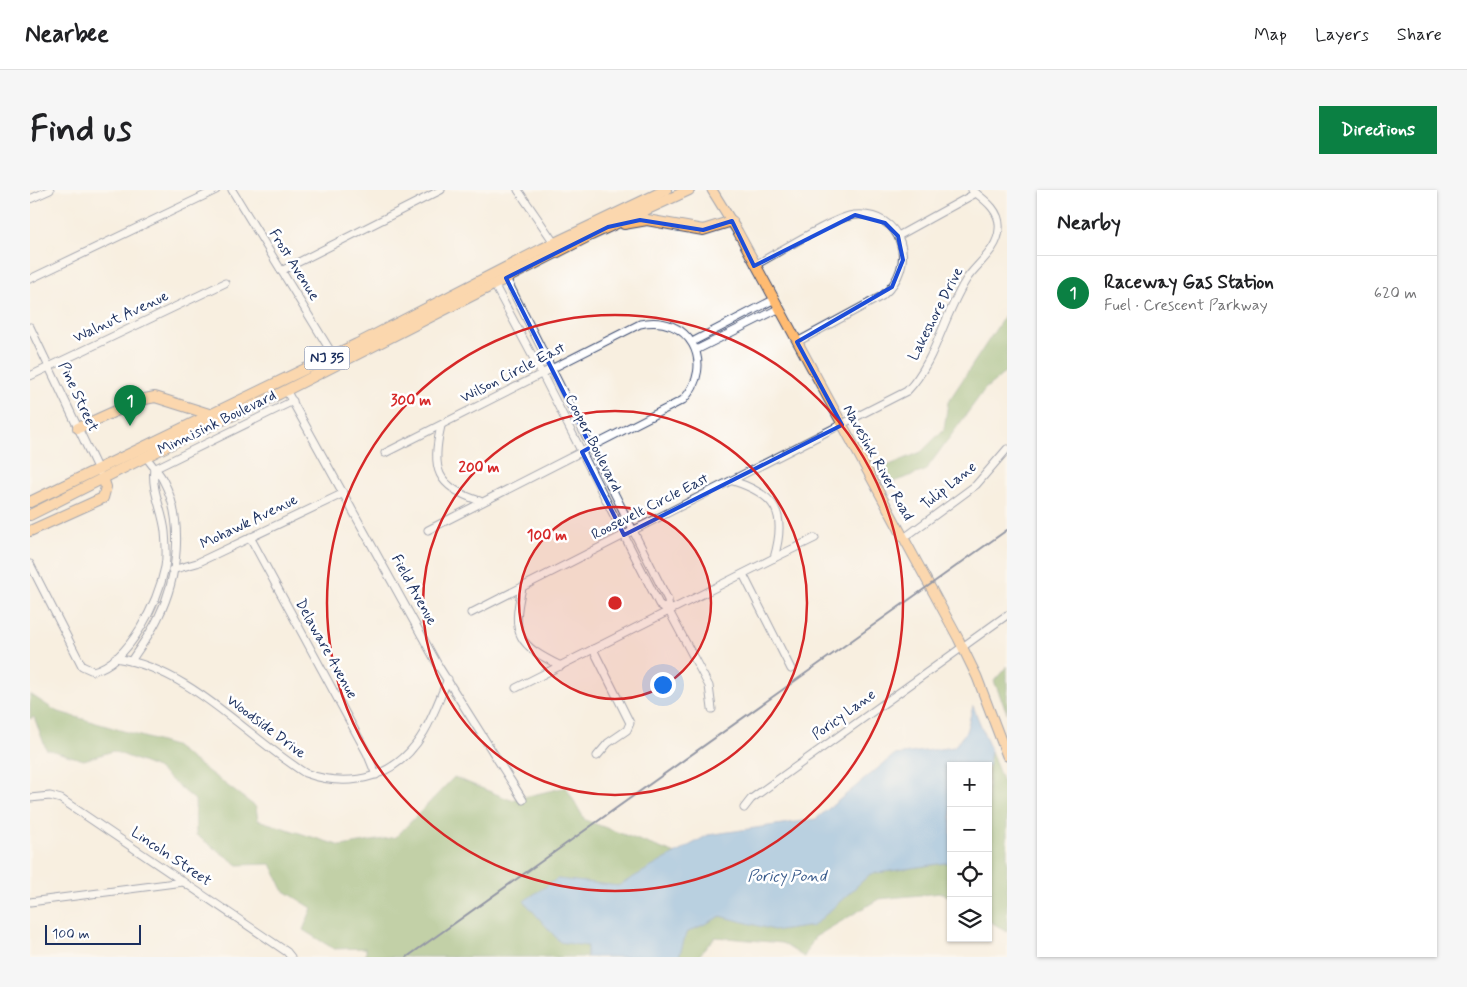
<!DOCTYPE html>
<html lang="en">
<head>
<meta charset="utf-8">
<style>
	:root { --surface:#fff; --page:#f6f6f6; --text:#202124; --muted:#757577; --line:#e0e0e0; --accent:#0b8043 }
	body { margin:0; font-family:Mynerve,sans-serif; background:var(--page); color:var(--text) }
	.controls { position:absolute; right:15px; bottom:15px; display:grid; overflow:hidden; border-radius:0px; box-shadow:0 1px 4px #0004 }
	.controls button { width:45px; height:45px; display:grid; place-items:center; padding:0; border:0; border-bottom:1px solid var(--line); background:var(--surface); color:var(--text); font:25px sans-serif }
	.scale { position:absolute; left:15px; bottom:12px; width:96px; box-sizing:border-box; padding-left:5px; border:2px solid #1b2f5e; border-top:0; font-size:14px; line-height:18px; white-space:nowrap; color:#1b2f5e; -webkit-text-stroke:4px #fff; paint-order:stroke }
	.you { position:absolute; left:632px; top:494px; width:18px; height:18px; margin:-12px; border:4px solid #fff; border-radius:50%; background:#1a73e8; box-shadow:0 0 0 8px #1a73e833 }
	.badge { display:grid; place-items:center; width:32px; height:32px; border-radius:50%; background:var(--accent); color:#fff; font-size:16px; font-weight:700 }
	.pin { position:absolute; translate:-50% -41px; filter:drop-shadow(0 1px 2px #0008) }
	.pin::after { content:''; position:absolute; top:26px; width:18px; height:15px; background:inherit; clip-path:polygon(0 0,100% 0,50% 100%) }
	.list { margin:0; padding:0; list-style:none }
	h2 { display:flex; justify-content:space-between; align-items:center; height:65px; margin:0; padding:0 20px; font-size:21px }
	h2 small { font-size:16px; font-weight:400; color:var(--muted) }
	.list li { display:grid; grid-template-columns:32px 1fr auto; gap:15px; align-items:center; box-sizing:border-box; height:75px; padding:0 20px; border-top:1px solid var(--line) }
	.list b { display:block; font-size:19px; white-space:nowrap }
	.list p { margin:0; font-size:16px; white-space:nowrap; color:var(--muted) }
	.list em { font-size:16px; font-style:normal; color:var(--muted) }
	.icon { flex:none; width:28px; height:28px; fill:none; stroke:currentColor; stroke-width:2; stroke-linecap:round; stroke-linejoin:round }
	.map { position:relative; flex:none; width:977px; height:767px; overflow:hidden; border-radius:0px }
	header { display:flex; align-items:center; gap:30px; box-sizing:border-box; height:70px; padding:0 25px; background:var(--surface); border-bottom:1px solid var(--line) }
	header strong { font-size:24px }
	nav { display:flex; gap:28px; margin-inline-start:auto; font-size:18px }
	.intro { display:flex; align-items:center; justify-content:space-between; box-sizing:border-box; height:120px; padding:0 30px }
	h1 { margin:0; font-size:35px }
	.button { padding:12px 22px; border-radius:0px; background:var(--accent); color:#fff; font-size:18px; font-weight:700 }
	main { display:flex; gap:30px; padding:0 30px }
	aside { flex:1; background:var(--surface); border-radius:0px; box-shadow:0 1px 4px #0004 }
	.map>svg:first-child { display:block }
	.forest { fill:#80ab62; stroke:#4e6d60 }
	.water { fill:#6eaadf; stroke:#446c9e }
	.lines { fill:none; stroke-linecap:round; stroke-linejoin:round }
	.minor-casing { stroke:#3c4c72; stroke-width:9 }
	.major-casing { stroke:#3c4c72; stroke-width:11 }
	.highway-casing { stroke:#3c4c72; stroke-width:12 }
	.minor { stroke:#fff; stroke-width:7 }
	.major { stroke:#ffbb71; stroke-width:9 }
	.highway { stroke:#ffbb71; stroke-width:10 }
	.rail { stroke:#1b2f5e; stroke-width:2 }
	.marked { fill:none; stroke:#1d4ed8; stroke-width:4; stroke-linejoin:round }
	.ring { fill:none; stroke:#d62828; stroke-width:2.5 }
	.labels { text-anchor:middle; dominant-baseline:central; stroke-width:5; stroke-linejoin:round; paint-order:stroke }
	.shield { fill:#fff; stroke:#5f6d8e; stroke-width:1 }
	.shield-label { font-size:14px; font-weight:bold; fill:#1b2f5e }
	.street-label { font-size:15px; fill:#1b2f5e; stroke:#fff }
	.water-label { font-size:16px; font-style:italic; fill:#385a8b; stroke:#fff }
	.centre { fill:#d62828; stroke:#fff; stroke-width:2.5 }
	.ring-label { font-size:15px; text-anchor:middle; font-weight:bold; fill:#d62828; stroke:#fff; stroke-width:5; stroke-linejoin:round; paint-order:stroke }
</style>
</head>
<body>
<header>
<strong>Nearbee</strong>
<nav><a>Map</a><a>Layers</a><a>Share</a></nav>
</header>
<div class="intro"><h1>Find us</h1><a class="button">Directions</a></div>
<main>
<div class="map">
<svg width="977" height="767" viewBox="0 0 977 767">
	<rect width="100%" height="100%" fill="#fff"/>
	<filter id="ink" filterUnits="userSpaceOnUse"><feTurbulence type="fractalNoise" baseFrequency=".02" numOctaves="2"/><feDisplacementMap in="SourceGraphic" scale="10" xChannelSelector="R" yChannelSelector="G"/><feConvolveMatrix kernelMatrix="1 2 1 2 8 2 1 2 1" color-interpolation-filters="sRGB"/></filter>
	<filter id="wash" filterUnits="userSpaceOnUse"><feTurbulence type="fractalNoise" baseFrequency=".0096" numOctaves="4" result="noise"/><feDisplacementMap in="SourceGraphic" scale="20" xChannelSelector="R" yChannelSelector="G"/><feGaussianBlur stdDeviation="1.12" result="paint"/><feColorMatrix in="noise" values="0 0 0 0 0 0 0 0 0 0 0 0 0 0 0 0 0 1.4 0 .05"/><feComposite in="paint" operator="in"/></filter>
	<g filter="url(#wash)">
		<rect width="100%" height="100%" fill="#f8efe0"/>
		<g class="forest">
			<polygon points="977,122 977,181 955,199 895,281 860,293 852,278 891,262 914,239 918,212"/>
			<polygon points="977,476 977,523 964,491"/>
			<polygon points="0,504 26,521 144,556 226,617 228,630 311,656 366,647 424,587 481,610 536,597 555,630 646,664 588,696 528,689 494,711 530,752 557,756 557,767 336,767 336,758 304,759 273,740 282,718 253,700 241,674 208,675 166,645 165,610 127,578 83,561 54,570 16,559 4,527 0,529"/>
			<polygon points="961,561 977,603 977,742 958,730 958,578"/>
			<polygon points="921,672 921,708 912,703 849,709 785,747 774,767 752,753 685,747 668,767 649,767 656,743 691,726 748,741 783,736 840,684"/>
		</g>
		<polygon class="water" points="943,516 961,561 958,578 958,576 921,576 921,672 840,684 783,736 748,741 691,726 656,743 649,767 557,767 557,756 530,752 494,711 527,689 588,696 678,645 786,629 864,565 924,557 936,542"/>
	</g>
	<g filter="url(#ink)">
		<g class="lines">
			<g class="minor-casing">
				<g id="minor">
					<polyline points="202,0 303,165"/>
					<polyline points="488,0 525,54"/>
					<polyline points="0,9 20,0"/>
					<polyline points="868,46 946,3"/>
					<path d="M725 75C746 64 804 27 824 25 872 20 890 75 852 106L767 152"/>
					<polyline points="251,81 411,0"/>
					<polyline points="476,88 638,410 639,421 679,496 682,519"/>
					<polyline points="0,89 186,0"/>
					<polyline points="464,94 512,184 629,414 639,421"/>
					<polyline points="0,137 69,282"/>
					<polyline points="662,152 743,110"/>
					<polyline points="666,160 748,119"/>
					<polyline points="0,186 195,93"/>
					<polyline points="256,200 409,477 493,610"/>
					<path d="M411 236C401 279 406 297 450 311"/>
					<path d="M355 263 610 134C659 123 687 174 653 210L398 340"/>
					<polyline points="124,279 263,211"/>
					<polyline points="220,347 337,563 346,585"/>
					<polyline points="874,348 946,295 977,259"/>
					<polyline points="744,368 785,348"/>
					<path d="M0 374 52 476 63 481C100 472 128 411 135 377 137 367 136 353 135 342 133 321 121 300 124 279"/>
					<polyline points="142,380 167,373 314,303"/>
					<polyline points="713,384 761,479"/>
					<path d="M492 398C481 445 488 455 531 476"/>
					<path d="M441 423 877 201C907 170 914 122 938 87 949 72 968 59 969 39 971 21 955 10 942 0"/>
					<polyline points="563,459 600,533 597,540 578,553 567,566"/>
					<path d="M85 468C161 479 213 544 275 583 322 600 368 587 394 542 404 525 410 507 418 489"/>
					<path d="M101 471C110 457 121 443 128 428 148 388 155 331 133 290 129 282 122 276 117 268"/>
					<path d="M486 498 744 368C757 323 747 305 703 291"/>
					<polyline points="0,608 20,606 31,609 257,762 261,767"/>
					<polyline points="714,618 721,609 977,425"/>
					<polyline points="0,712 153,692"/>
				</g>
			</g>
			<g class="major-casing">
				<polyline id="major" points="682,0 708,42 928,448 947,487 977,566"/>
			</g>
			<g class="highway-casing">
				<g id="highway">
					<polyline points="594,34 617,30 673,40 702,31"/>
					<polyline points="48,238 110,210 125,207 179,224"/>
					<polyline points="0,312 327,154 512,59 636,0"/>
					<polyline points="0,325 151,249 249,204 561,45 659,0"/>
					<polyline points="0,341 73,308 76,297 73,288"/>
				</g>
			</g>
			<use href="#minor" class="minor"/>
			<use href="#major" class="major"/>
			<use href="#highway" class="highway"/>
			<polyline class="rail" points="377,767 977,340"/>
		</g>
	</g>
	<path d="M0 0H977V767H0ZM825 25 855 33 868 46 873 70 862 97 767 152 812 235 594 345 552 262 561 257 476 88 578 37 610 30 673 40 702 31 724 76Z" fill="#f8efe0" fill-opacity=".55" fill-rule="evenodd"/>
	<path class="marked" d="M825 25 855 33 868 46 873 70 862 97 767 152 812 235 594 345 552 262 561 257 476 88 578 37 610 30 673 40 702 31 724 76Z"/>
	<circle cx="585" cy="413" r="96" fill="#d62828" fill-opacity=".12"/>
	<g class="ring">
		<circle cx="585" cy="413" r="96"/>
		<circle cx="585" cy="413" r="192"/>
		<circle cx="585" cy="413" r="288"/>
	</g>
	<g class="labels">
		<rect class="shield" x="274.5" y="156.5" width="45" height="23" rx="4"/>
		<g class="shield-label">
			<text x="297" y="168">NJ 35</text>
		</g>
		<g class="street-label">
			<text transform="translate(264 75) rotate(58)">Frost Avenue</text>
			<text transform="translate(906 124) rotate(-63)">Lakeshore Drive</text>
			<text transform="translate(91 127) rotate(-25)">Walnut Avenue</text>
			<text transform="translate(483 183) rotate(-27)">Wilson Circle East</text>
			<text transform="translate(48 207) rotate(65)">Pine Street</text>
			<text transform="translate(187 233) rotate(-26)">Minnisink Boulevard</text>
			<text transform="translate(563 253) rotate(63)">Cooper Boulevard</text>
			<text transform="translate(848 273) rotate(61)">Navesink River Road</text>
			<text transform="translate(919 296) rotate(-39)">Tulip Lane</text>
			<text transform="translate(620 317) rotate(-27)">Roosevelt Circle East</text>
			<text transform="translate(219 332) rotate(-26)">Mohawk Avenue</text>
			<text transform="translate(384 400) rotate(61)">Field Avenue</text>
			<text transform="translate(296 459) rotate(61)">Delaware Avenue</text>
			<text transform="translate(814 525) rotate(-36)">Poricy Lane</text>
			<text transform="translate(236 537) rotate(37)">Woodside Drive</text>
			<text transform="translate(141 667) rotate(34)">Lincoln Street</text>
		</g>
		<g class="water-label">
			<text x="757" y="686">Poricy Pond</text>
		</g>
	</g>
	<circle cx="585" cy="413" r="8" class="centre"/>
	<g class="ring-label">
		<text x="381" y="215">300 m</text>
		<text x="449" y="282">200 m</text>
		<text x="517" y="350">100 m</text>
	</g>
</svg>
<div class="controls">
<button>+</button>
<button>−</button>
<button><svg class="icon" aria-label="locate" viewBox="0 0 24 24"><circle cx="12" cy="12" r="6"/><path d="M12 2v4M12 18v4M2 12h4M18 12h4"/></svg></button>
<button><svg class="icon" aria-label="layers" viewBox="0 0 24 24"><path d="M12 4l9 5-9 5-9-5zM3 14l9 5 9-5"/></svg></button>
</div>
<div class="scale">100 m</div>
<div class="you"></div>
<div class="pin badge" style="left:100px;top:236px">1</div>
</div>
<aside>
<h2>Nearby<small></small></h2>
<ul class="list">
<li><span class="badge">1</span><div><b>Raceway Gas Station</b><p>Fuel · Crescent Parkway</p></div><em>620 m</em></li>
</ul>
</aside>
</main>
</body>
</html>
